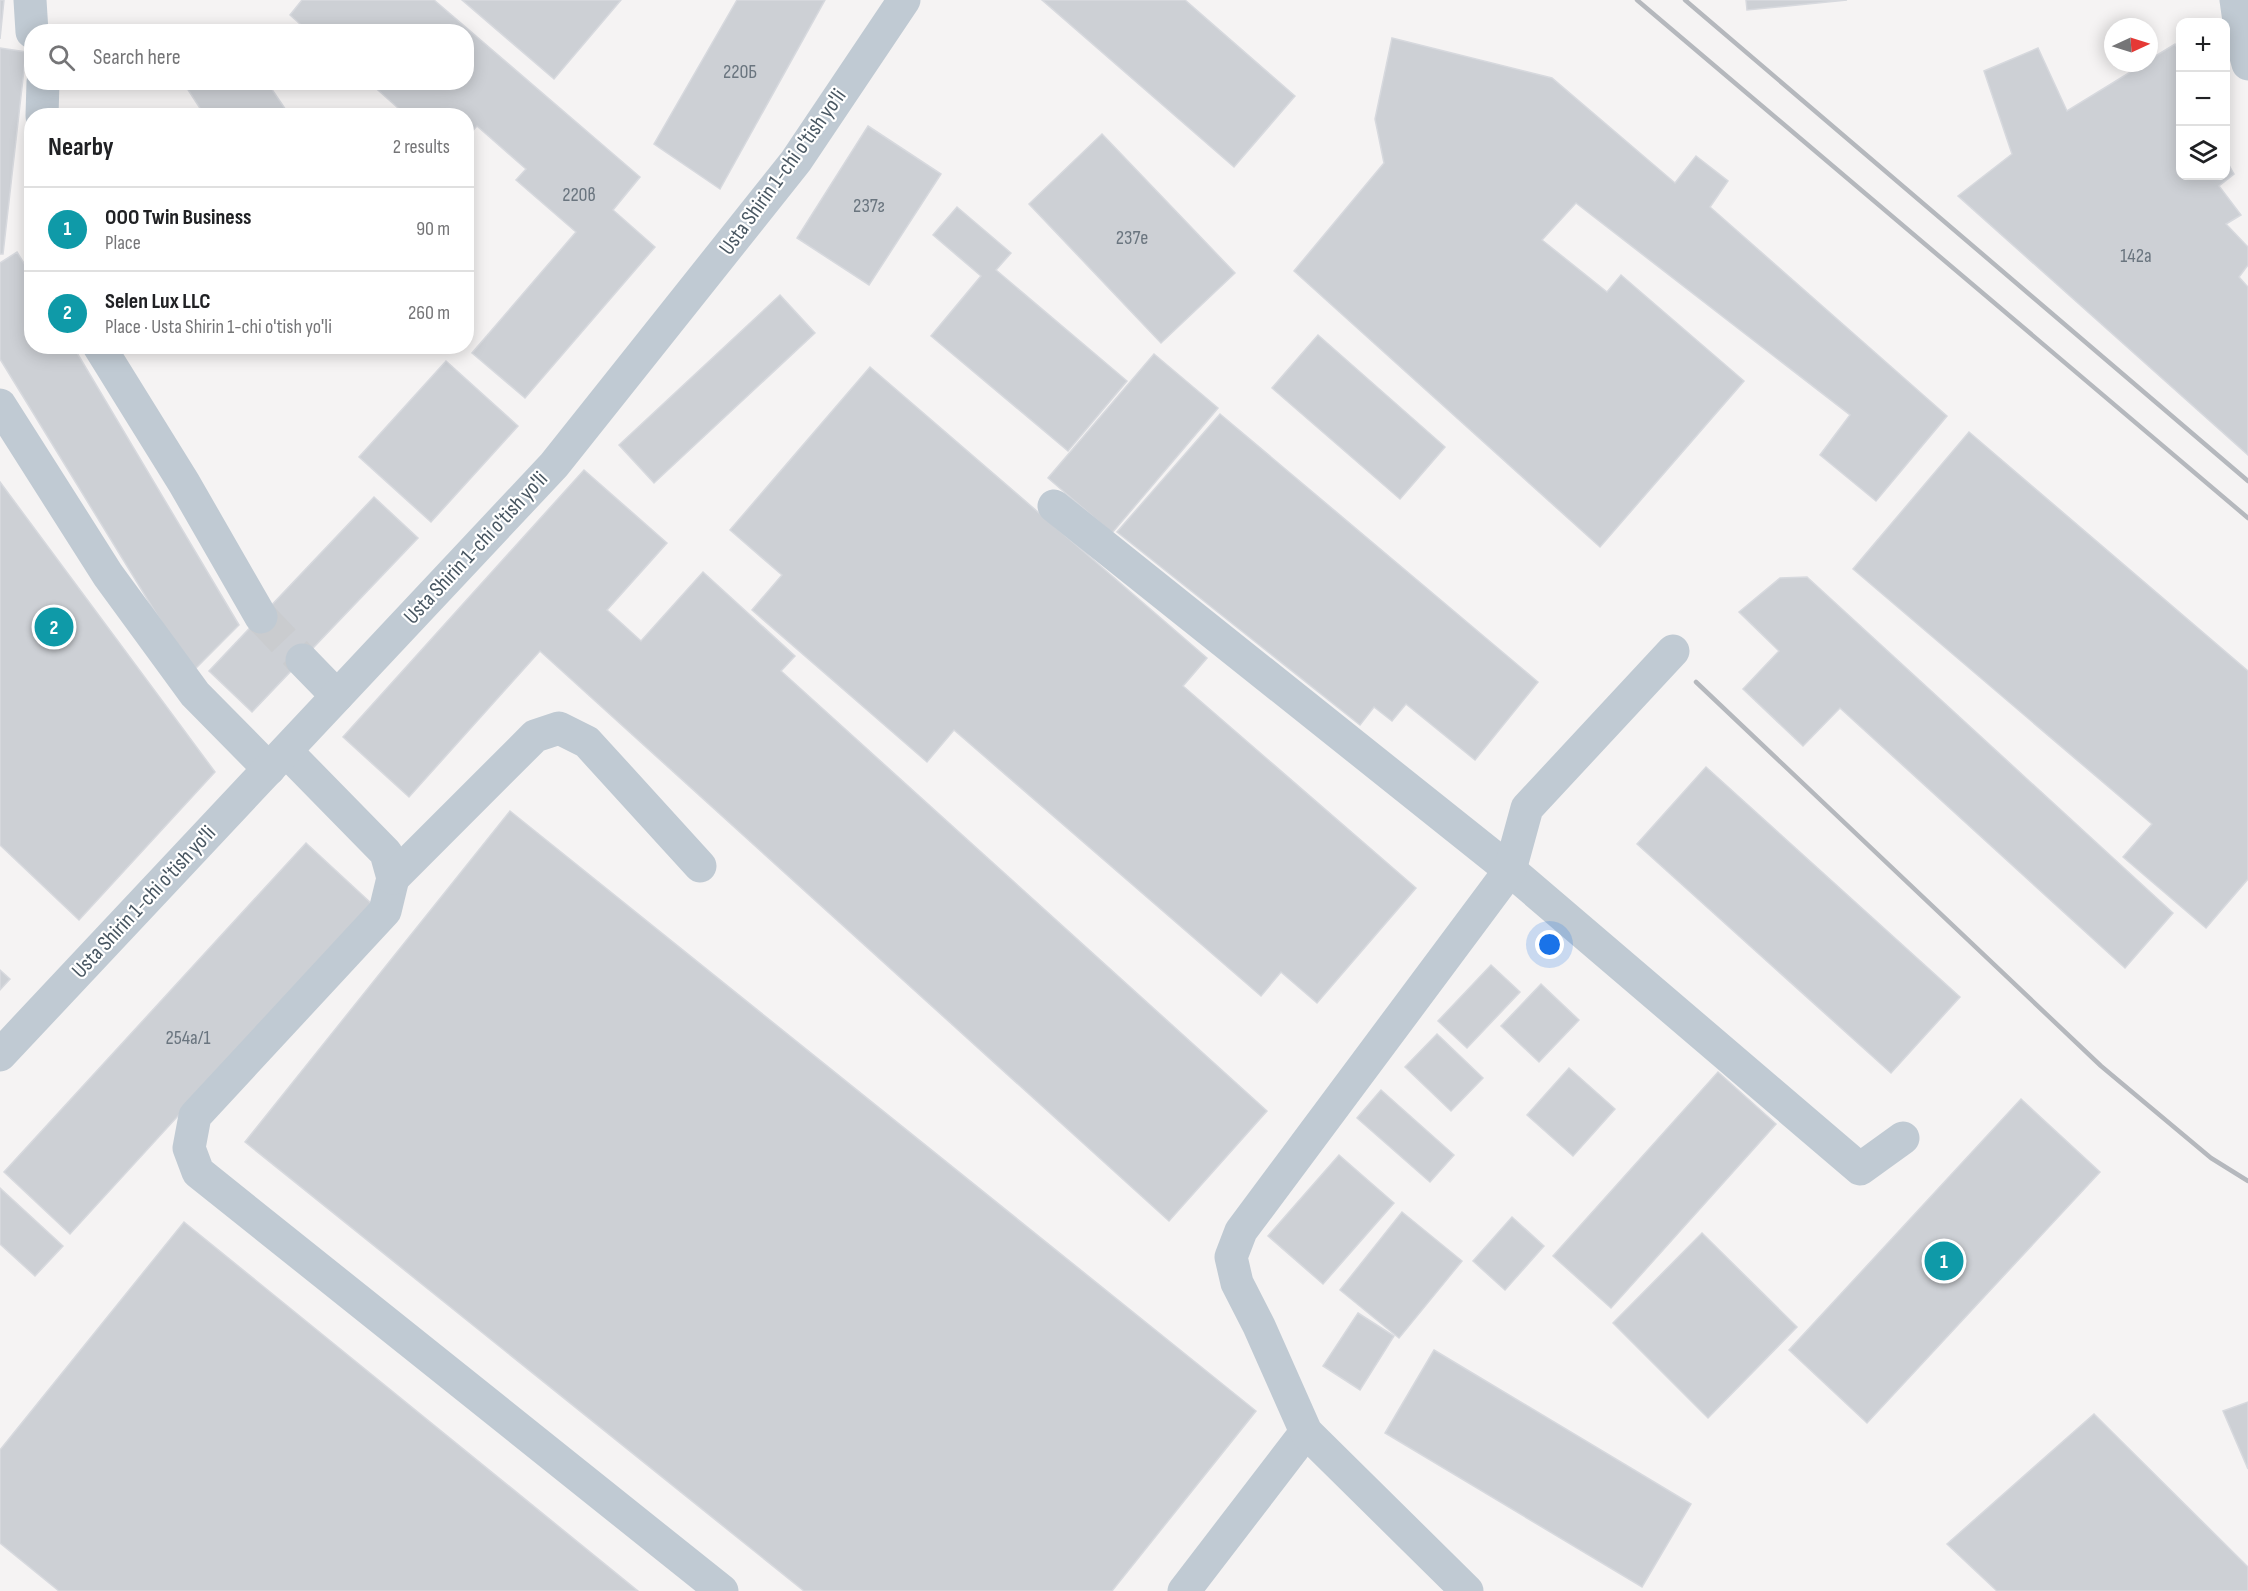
<!DOCTYPE html>
<html lang="en">
<head>
<meta charset="utf-8">
<style>
	:root { --surface:#fff; --page:#f2f2f2; --text:#202124; --muted:#757577; --line:#e0e0e0; --accent:#d93025 }
	body { margin:0; font-family:"Sofia Sans Condensed",sans-serif; background:var(--page); color:var(--text) }
	.controls { position:absolute; right:18px; top:18px; display:grid; overflow:hidden; border-radius:12px; box-shadow:0 3px 15px #0003 }
	.controls button { width:54px; height:54px; display:grid; place-items:center; padding:0; border:0; border-bottom:2px solid var(--line); background:var(--surface); color:var(--text); font:30px sans-serif }
	.compass { position:absolute; left:2104px; top:18px; width:54px; height:54px; border-radius:50%; background:var(--surface); box-shadow:0 3px 15px #0003; rotate:86deg }
	.you { position:absolute; left:1550px; top:945px; width:21px; height:21px; margin:-15px; border:4px solid #fff; border-radius:50%; background:#1a73e8; box-shadow:0 0 0 9px #1a73e833 }
	.badge { display:grid; place-items:center; width:39px; height:39px; border-radius:50%; background:var(--accent); color:#fff; font-size:20px; font-weight:700 }
	.pin { position:absolute; translate:-50% -50%; border:3px solid #fff; box-shadow:0 2px 6px #0006 }
	.list { margin:0; padding:0; list-style:none }
	h2 { display:flex; justify-content:space-between; align-items:center; height:78px; margin:0; padding:0 24px; font-size:26px }
	h2 small { font-size:20px; font-weight:400; color:var(--muted) }
	.list li { display:grid; grid-template-columns:39px 1fr auto; gap:18px; align-items:center; box-sizing:border-box; height:84px; padding:0 24px; border-top:2px solid var(--line) }
	.list b { display:block; font-size:22px; white-space:nowrap }
	.list p { margin:0; font-size:20px; white-space:nowrap; color:var(--muted) }
	.list em { font-size:20px; font-style:normal; color:var(--muted) }
	.icon { flex:none; width:33px; height:33px; fill:none; stroke:currentColor; stroke-width:2; stroke-linecap:round; stroke-linejoin:round }
	.map { position:relative; flex:none; width:2248px; height:1591px; overflow:hidden }
	.search { position:absolute; background:var(--surface); box-shadow:0 3px 15px #0003; left:24px; top:24px; width:450px; height:66px; display:flex; align-items:center; gap:15px; box-sizing:border-box; padding:0 21px; border-radius:24px; color:var(--muted); font-size:22px }
	.panel { position:absolute; background:var(--surface); box-shadow:0 3px 15px #0003; left:24px; top:108px; width:450px; height:246px; border-radius:24px }
	.map>svg:first-child { display:block }
	.building { fill:#cdd0d5; stroke:#d7d9de; stroke-width:1.5 }
	.lines { fill:none; stroke-linecap:round; stroke-linejoin:round }
	.minor-tunnel { stroke:#cacccf; stroke-width:33; stroke-dasharray:33 16; stroke-linecap:butt }
	.minor { stroke:#c0cad3; stroke-width:33 }
	.rail { stroke:#b5b8bd; stroke-width:4.5 }
	.labels { text-anchor:middle; dominant-baseline:central; stroke-width:4.5; stroke-linejoin:round; paint-order:stroke }
	.number-label { font-size:20px; fill:#6a757f }
	.street-label { font-size:22px; fill:#495762; stroke:#fff }
</style>
</head>
<body>
<div class="map">
<svg width="2248" height="1591" viewBox="0 0 2248 1591">
	<rect width="100%" height="100%" fill="#f5f3f3"/>
	<g class="building">
		<polygon points="0,0 4,0 0,39"/>
		<polygon points="302,0 434,0 640,177 613,210 655,247 525,398 472,353 576,232 516,180 526,169 477,126 466,138 466,116 407,116 369,82 466,82 466,32 309,32 290,15"/>
		<polygon points="462,0 621,0 554,79"/>
		<polygon points="737,0 825,0 720,189 654,144"/>
		<polygon points="1042,0 1185,0 1295,96 1234,167"/>
		<polygon points="1746,0 1847,0 1747,10"/>
		<polygon points="1392,38 1552,78 1675,183 1696,156 1728,181 1710,207 1947,416 1876,501 1820,455 1850,415 1576,203 1542,240 1607,292 1621,275 1744,381 1600,547 1294,271 1384,163 1375,119"/>
		<polygon points="2175,44 2180,53 2180,176 2226,176 2226,160 2234,174 2219,186 2241,215 2226,224 2248,247 2248,265 2239,277 2248,287 2248,455 1958,196 2012,154 1984,71 2038,48 2067,111 2145,63 2149,63 2149,60"/>
		<polygon points="0,48 26,52 3,254 0,254"/>
		<polygon points="183,82 267,82 290,116 205,116"/>
		<polygon points="868,126 941,174 869,285 797,238"/>
		<polygon points="1102,134 1235,273 1161,343 1029,204"/>
		<polygon points="957,207 1011,253 996,270 1127,381 1068,451 931,336 981,276 933,235"/>
		<polygon points="17,252 32,276 32,346 73,346 239,625 192,672 0,359 0,263"/>
		<polygon points="780,295 815,333 654,483 619,445"/>
		<polygon points="1318,335 1445,447 1400,499 1272,388"/>
		<polygon points="1154,354 1218,408 1112,533 1048,478"/>
		<polygon points="446,361 518,426 431,522 359,457"/>
		<polygon points="870,367 1207,658 1183,686 1416,888 1317,1003 1281,972 1261,996 954,730 927,762 752,610 782,575 730,530"/>
		<polygon points="1220,414 1538,682 1475,760 1406,704 1392,721 1374,707 1360,725 1117,532"/>
		<polygon points="1969,432 2248,671 2248,879 2206,928 2123,857 2152,824 1853,569"/>
		<polygon points="584,470 667,543 607,610 641,641 703,572 795,656 781,671 1267,1111 1169,1221 540,651 409,797 343,737"/>
		<polygon points="0,482 215,772 79,920 0,845"/>
		<polygon points="374,497 418,538 252,712 209,671"/>
		<polygon points="1807,577 2173,913 2125,968 1840,708 1803,746 1743,689 1779,651 1739,612 1780,578"/>
		<polygon points="1706,767 1960,997 1891,1073 1637,844"/>
		<polygon points="510,811 1256,1411 1112,1591 804,1591 245,1142"/>
		<polygon points="306,843 372,904 70,1234 4,1172"/>
		<polygon points="1491,965 1520,992 1467,1048 1438,1021"/>
		<polygon points="0,970 10,979 0,990"/>
		<polygon points="1541,984 1579,1020 1539,1062 1501,1026"/>
		<polygon points="1437,1034 1483,1078 1451,1111 1405,1067"/>
		<polygon points="1569,1068 1615,1109 1573,1156 1527,1115"/>
		<polygon points="1718,1072 1776,1124 1611,1308 1553,1256"/>
		<polygon points="1381,1090 1454,1155 1430,1182 1357,1118"/>
		<polygon points="2021,1099 2100,1172 1867,1423 1789,1350"/>
		<polygon points="1339,1155 1394,1203 1323,1284 1268,1236"/>
		<polygon points="0,1188 63,1246 35,1276 0,1244"/>
		<polygon points="1402,1212 1462,1261 1399,1338 1340,1290"/>
		<polygon points="1512,1217 1544,1246 1505,1290 1473,1261"/>
		<polygon points="184,1222 638,1591 59,1591 0,1543 0,1450"/>
		<polygon points="1702,1233 1797,1327 1708,1418 1613,1323"/>
		<polygon points="1358,1313 1394,1336 1360,1390 1323,1366"/>
		<polygon points="1434,1350 1691,1504 1642,1587 1385,1433"/>
		<polygon points="2248,1402 2248,1469 2223,1411"/>
		<polygon points="2094,1414 2248,1567 2248,1591 1997,1591 1947,1544"/>
	</g>
	<g class="lines">
		<polyline class="minor-tunnel" points="261,617 302,660"/>
		<g class="minor">
			<polyline points="30,0 32,32"/>
			<polyline points="2236,0 2242,42 2248,64"/>
			<polyline points="42,116 43,82"/>
			<polyline points="99,346 184,483 261,617"/>
			<polyline points="0,405 108,575 195,694 269,769"/>
			<polyline points="1054,506 1510,870 1860,1169 1903,1138"/>
			<polyline points="302,660 337,696"/>
			<polyline points="286,751 386,853 393,878 385,911 195,1116 189,1148 198,1172 722,1591"/>
			<polyline points="393,878 535,736 559,728 587,742 700,866"/>
			<polyline points="0,1055 554,465 796,161 904,0"/>
			<polyline points="1184,1591 1306,1432"/>
			<polyline points="1467,1591 1306,1432 1259,1326 1237,1283 1231,1257 1241,1231 1510,870 1527,808 1673,651"/>
		</g>
		<g class="rail">
			<polyline points="1637,0 2248,518"/>
			<polyline points="1685,0 2248,481"/>
			<polyline points="1696,682 2101,1066 2211,1158 2248,1181"/>
		</g>
	</g>
	<g class="labels">
		<g class="number-label">
			<text x="740" y="72">220Б</text>
			<text x="579" y="195">220в</text>
			<text x="869" y="206">237г</text>
			<text x="1132" y="238">237e</text>
			<text x="2136" y="256">142a</text>
			<text x="188" y="1038">254a/1</text>
		</g>
		<g class="street-label">
			<text transform="translate(783 172) rotate(-54)">Usta Shirin 1-chi o'tish yo'li</text>
			<text transform="translate(476 548) rotate(-47)">Usta Shirin 1-chi o'tish yo'li</text>
			<text transform="translate(144 902) rotate(-47)">Usta Shirin 1-chi o'tish yo'li</text>
		</g>
	</g>
</svg>
<div class="controls">
<button>+</button>
<button>−</button>
<button><svg class="icon" aria-label="layers" viewBox="0 0 24 24"><path d="M12 4l9 5-9 5-9-5zM3 14l9 5 9-5"/></svg></button>
</div>
<svg class="compass" viewBox="-18 -18 36 36"><path d="M0-13l5 13h-10z" fill="#e53935"/><path d="M0 13l5-13h-10z" fill="#757577"/></svg>
<div class="you"></div>
<div class="pin badge" style="left:1944px;top:1261px;background:#0f9aa8">1</div>
<div class="pin badge" style="left:54px;top:627px;background:#0f9aa8">2</div>
<div class="search"><svg class="icon" aria-label="search" viewBox="0 0 24 24"><circle cx="10" cy="10" r="6"/><path d="M15 15l6 6"/></svg>Search here</div>
<section class="panel">
<h2>Nearby<small>2 results</small></h2>
<ul class="list">
<li><span class="badge" style="background:#0f9aa8">1</span><div><b>ООО Twin Business</b><p>Place</p></div><em>90 m</em></li>
<li><span class="badge" style="background:#0f9aa8">2</span><div><b>Selen Lux LLC</b><p>Place · Usta Shirin 1-chi o'tish yo'li</p></div><em>260 m</em></li>
</ul>
</section>
</div>
</body>
</html>
